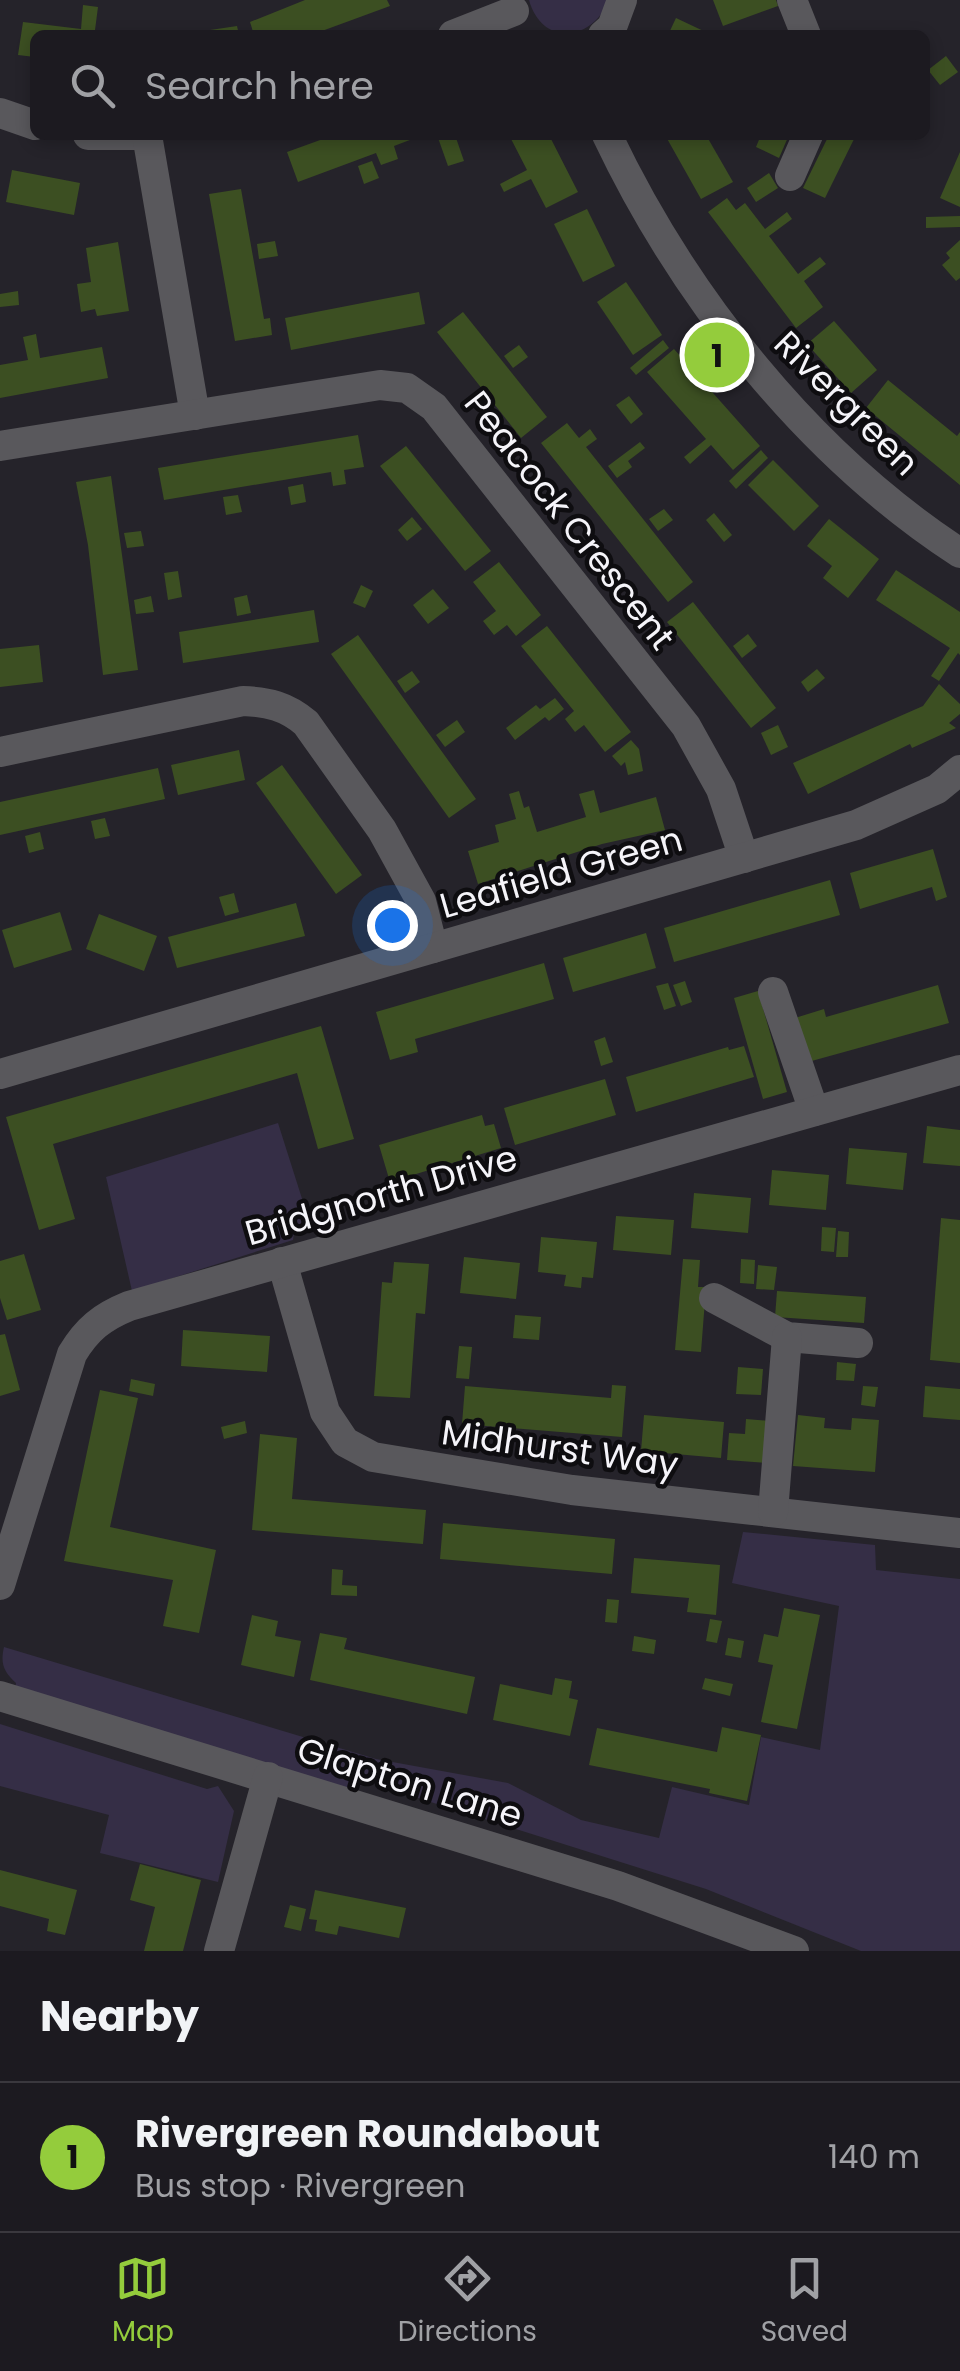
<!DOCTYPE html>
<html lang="en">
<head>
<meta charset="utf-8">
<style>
	:root { --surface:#1c1a20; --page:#252329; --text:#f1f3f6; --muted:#a0a1a5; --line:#3a383e; --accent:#94cc3c }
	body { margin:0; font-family:Poppins,sans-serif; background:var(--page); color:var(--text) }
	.you { position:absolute; left:392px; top:925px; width:35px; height:35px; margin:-25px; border:8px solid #fff; border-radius:50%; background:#1a73e8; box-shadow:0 0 0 15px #1a73e833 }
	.badge { display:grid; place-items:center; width:65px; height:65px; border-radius:50%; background:var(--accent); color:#111; font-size:32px; font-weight:700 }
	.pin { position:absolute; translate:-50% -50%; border:5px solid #fff; box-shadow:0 2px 10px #0006 }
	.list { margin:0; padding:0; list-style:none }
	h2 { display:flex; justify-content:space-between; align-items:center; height:130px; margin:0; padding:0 40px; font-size:42px }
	h2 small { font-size:32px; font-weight:400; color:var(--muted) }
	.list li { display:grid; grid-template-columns:65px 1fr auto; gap:30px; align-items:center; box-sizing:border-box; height:150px; padding:0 40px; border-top:2px solid var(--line) }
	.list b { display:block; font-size:38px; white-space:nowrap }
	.list p { margin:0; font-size:32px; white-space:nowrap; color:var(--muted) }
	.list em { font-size:32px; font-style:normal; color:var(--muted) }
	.icon { flex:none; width:55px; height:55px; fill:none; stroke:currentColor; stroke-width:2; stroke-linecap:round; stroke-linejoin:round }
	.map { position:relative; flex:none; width:960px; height:1951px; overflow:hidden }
	.search { position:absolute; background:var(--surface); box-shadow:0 5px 15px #0003; left:30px; right:30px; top:30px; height:110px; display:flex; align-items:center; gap:25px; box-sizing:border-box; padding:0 35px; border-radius:15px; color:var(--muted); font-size:38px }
	.sheet { height:280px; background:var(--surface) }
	nav { display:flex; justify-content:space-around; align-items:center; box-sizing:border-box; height:140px; border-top:2px solid var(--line); background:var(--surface); font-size:28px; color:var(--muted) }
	nav a { display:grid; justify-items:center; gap:5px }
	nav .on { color:var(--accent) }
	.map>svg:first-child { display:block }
	.green { fill:#352e46 }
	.building { fill:#3c4f22 }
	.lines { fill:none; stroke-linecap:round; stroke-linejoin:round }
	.minor { stroke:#59585c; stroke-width:30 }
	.labels { text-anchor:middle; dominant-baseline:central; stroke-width:9; stroke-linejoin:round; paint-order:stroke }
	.street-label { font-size:35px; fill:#f5f4f9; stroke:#0e0d10 }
</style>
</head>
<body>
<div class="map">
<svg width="960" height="1951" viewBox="0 0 960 1951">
	<rect width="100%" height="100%" fill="#25232a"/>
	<g class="green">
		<path d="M529 0H609C592 42 542 47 529 0Z"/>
		<polygon points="278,1123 311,1227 294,1232 293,1240 132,1291 106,1177"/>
		<path d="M743 1532 875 1545 876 1570 960 1579V1951H861L706 1889 364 1781 356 1791 15 1691 16 1683C4 1672 0 1664 4 1647L376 1759 508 1783 581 1820 659 1838 672 1787 749 1805 761 1737 820 1750 839 1606 732 1583Z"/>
		<polygon points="0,1724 207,1789 218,1786 234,1811 218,1882 100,1853 109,1815 0,1786"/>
	</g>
	<g class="building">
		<polygon points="305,0 387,0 390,6 311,35 254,35 250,22"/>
		<polygon points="713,0 776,0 778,6 723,26"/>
		<polygon points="83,5 98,7 95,30 113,35 35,35 35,57 18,55 23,22 81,29"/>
		<polygon points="676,18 712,35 668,35"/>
		<polygon points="237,26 239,35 190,35 190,33"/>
		<polygon points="946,56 958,72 940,85 928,70"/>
		<polygon points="334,135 423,135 394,146 398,159 381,165 376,153 298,182 287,152"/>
		<polygon points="437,135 455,135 464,161 448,166"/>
		<polygon points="509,135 549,135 578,192 546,208 531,179 504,192 500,184 527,170"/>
		<polygon points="665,135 706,135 733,182 701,199"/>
		<polygon points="761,135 789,135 779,158 756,147"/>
		<polygon points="829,135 856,135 825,198 803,188"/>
		<polygon points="960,152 960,207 940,198"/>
		<polygon points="372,161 379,178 364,184 358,166"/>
		<polygon points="12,170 80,183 74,215 6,202"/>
		<polygon points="769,173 778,188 756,202 747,188"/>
		<polygon points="241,189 264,319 270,318 272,335 235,341 209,194"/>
		<polygon points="727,198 736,210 745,203 765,229 787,212 792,219 769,236 798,274 820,257 826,264 804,281 823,307 796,328 708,212"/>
		<polygon points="587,209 615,266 583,282 554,224"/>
		<polygon points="960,216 960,227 926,228 926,217"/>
		<polygon points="960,240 960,278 956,281 942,265 950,258 946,253"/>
		<polygon points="275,241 278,256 259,259 257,244"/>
		<polygon points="118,242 129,311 97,316 95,309 81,312 77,284 91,282 86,248"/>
		<polygon points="626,282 662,335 633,355 597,302"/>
		<polygon points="18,291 19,305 0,307 0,294"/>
		<polygon points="419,292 425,324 291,350 285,318"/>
		<polygon points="463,312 547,417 521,438 437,332"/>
		<polygon points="834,321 877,370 851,393 807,344"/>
		<polygon points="36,334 40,358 102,347 108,378 0,398 0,365 28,360 23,337"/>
		<polygon points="663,340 669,348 636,375 630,368"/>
		<polygon points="519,345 528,357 513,368 504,356"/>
		<polygon points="674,349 760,446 733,470 711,445 690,464 684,457 706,439 647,372"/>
		<polygon points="888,380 957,436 960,432 960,485 866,408"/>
		<polygon points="629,396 643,414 631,424 616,405"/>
		<polygon points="567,423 579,438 590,429 597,439 586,447 693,582 668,602 541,443"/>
		<polygon points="358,435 364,467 344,470 346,484 333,486 331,472 164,500 158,468"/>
		<polygon points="640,442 645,448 628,461 632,467 617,478 608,466"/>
		<polygon points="406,446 491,551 465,571 380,466"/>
		<polygon points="761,450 768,458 736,489 729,481"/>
		<polygon points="773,460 819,506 794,531 748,485"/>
		<polygon points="111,476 138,670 103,675 88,545 76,482"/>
		<polygon points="303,484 306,502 291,505 288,487"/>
		<polygon points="238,495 242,512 226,515 223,497"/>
		<polygon points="664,509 673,520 658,531 649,519"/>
		<polygon points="714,513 732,535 724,542 706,520"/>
		<polygon points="412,517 422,529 407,541 398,530"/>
		<polygon points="829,519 879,559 848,598 823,578 832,566 807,546"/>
		<polygon points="141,531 144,546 127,548 124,533"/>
		<polygon points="499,562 541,615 516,636 507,625 494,635 483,621 496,611 473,582"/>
		<polygon points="896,570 960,612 960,655 958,653 939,681 931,676 950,648 876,600"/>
		<polygon points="178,571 182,597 168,600 164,573"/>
		<polygon points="361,585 373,591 365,608 353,603"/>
		<polygon points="433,589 449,608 428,624 413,605"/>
		<polygon points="247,595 251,613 237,616 234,598"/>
		<polygon points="151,596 154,612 136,614 134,600"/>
		<polygon points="693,602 776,708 751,728 667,622"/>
		<polygon points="314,610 319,642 183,663 179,632"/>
		<polygon points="547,626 631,732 605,752 584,725 575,732 565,719 574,711 521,646"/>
		<polygon points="748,634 757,646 742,658 733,646"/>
		<polygon points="358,635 476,799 449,818 331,654"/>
		<polygon points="39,645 43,682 0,687 0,649"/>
		<polygon points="817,669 825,678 808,692 801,682"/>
		<polygon points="412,671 420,682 405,693 397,681"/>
		<polygon points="939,684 960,704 960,714 949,723 956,728 912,748 910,744 808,794 793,763 923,706"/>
		<polygon points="555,698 564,709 549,721 545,717 515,740 506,728 536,705 540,709"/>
		<polygon points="457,720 465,732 445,747 436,735"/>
		<polygon points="778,725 788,747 771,755 761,733"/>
		<polygon points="631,740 639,749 643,771 628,775 625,762 621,766 612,756"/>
		<polygon points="239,750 245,780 178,795 171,765"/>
		<polygon points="282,765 362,875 336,894 256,783"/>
		<polygon points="158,768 165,799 0,835 0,802"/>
		<polygon points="594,790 600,813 656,797 665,830 602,844 478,884 468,851 499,842 495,825 516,819 509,794 519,791 524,808 529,806 537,832 586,817 579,794"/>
		<polygon points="105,818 110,836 95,839 91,821"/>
		<polygon points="40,832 44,849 29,853 25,836"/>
		<polygon points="933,849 947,897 936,901 932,887 860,909 850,873"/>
		<polygon points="830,880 840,915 674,962 664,928"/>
		<polygon points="234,893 239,912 225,916 219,897"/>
		<polygon points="296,903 305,936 177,968 168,937"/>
		<polygon points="60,912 72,950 14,968 2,930"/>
		<polygon points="99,914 157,936 144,971 86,949"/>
		<polygon points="646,933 656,968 573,992 563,958"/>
		<polygon points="544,963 554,999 415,1039 418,1052 390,1060 376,1012"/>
		<polygon points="685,981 692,1002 681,1006 673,985"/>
		<polygon points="668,983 676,1006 664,1010 656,986"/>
		<polygon points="938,985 949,1023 808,1062 795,1018 824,1009 826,1017"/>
		<polygon points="758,991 787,1092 763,1099 734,998"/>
		<polygon points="321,1026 354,1139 318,1149 297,1073 53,1144 75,1219 39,1230 6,1117"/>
		<polygon points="605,1037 613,1062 601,1066 594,1041"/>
		<polygon points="744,1046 754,1077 636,1112 626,1077 728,1047 729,1050"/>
		<polygon points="605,1079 616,1115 515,1145 504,1108"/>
		<polygon points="482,1115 485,1126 494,1124 501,1148 390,1182 379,1145"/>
		<polygon points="927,1126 960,1130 960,1166 923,1163"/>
		<polygon points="849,1148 907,1153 903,1190 846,1184"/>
		<polygon points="772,1170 829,1175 826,1210 769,1205"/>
		<polygon points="694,1193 751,1198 748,1233 691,1228"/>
		<polygon points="616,1216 674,1220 671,1255 613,1250"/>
		<polygon points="941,1218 960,1220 960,1363 930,1360"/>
		<polygon points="822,1227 836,1228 834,1252 821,1251"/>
		<polygon points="838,1231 849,1232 848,1257 836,1257"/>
		<polygon points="541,1237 597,1242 593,1278 582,1277 581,1288 564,1286 566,1275 538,1272"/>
		<polygon points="24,1254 41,1310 7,1320 0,1298 0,1261"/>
		<polygon points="464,1257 520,1263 516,1299 460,1293"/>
		<polygon points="683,1259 700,1260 698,1287 706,1287 701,1352 675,1350"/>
		<polygon points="741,1259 755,1260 754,1284 740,1283"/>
		<polygon points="394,1262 429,1264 425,1314 416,1313 410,1398 374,1396 382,1282 392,1283"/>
		<polygon points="758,1265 777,1267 774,1290 756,1289"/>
		<polygon points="777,1291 866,1297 864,1323 775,1317"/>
		<polygon points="515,1315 541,1317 539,1340 513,1338"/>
		<polygon points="183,1330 270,1336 267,1372 181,1366"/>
		<polygon points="5,1334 20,1390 0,1396 0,1335"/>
		<polygon points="459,1346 472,1347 469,1379 456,1378"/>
		<polygon points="837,1362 856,1364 854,1381 836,1380"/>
		<polygon points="738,1367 763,1369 761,1395 736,1394"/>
		<polygon points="131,1379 155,1384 153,1396 129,1391"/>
		<polygon points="612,1385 626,1386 622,1437 462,1424 465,1386 611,1398"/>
		<polygon points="863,1386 878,1387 875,1407 861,1405"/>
		<polygon points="925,1386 960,1389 960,1420 923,1417"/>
		<polygon points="100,1390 138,1398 110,1527 216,1550 199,1633 163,1626 173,1580 64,1561"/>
		<polygon points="644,1415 724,1422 721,1458 641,1451"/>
		<polygon points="798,1415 825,1418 824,1428 851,1430 852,1418 879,1420 875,1472 793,1466"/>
		<polygon points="746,1419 771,1421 768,1463 727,1460 729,1433 745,1434"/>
		<polygon points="245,1421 247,1433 224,1439 221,1427"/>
		<polygon points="260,1434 297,1438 292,1499 426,1510 423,1544 252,1530"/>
		<polygon points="443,1523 615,1539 612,1574 440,1559"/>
		<polygon points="634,1558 720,1565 716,1615 687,1612 689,1598 631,1593"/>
		<polygon points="332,1569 343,1570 342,1585 357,1586 357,1596 331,1595"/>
		<polygon points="607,1599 619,1600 617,1623 605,1622"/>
		<polygon points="784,1608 820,1615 797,1729 761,1722 773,1665 758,1662 764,1634 778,1637"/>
		<polygon points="252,1615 278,1621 275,1636 301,1641 294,1677 241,1665"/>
		<polygon points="710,1619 722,1621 717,1643 706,1641"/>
		<polygon points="320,1633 347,1638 344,1649 475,1677 467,1714 310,1680"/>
		<polygon points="634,1636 656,1640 654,1654 632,1651"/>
		<polygon points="728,1638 744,1641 741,1658 725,1655"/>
		<polygon points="555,1678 572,1681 569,1698 578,1700 570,1736 493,1720 500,1684 552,1695"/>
		<polygon points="705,1678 733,1684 730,1696 702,1689"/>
		<polygon points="722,1727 761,1735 747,1801 709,1793 710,1789 589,1765 597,1728 717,1752"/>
		<polygon points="140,1864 201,1880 183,1951 144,1951 155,1907 130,1900"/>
		<polygon points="0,1870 77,1890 65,1935 47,1931 49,1919 0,1906"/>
		<polygon points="315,1890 406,1908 399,1938 339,1926 337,1935 315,1931 317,1920 309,1919"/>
		<polygon points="290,1905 306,1909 301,1931 284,1927"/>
	</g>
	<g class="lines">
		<g class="minor">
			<polyline points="792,0 806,35"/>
			<polyline points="453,35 514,11"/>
			<polyline points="603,35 612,27 622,0"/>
			<polyline points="0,113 35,125"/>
			<polyline points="88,135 147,135"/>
			<polyline points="147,135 195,415"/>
			<path d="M607 135C684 297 808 454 960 553"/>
			<polyline points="790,176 808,135"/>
			<polyline points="0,446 380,385 407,388 434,407 686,726 721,789 744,858"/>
			<path d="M0 752 243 701C268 702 286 706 306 723L382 830 421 901 433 948"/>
			<polyline points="773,992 814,1111"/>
			<polyline points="0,1074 856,825 937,789 960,770"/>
			<polyline points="282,1262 325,1412 345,1442 373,1457 572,1490 960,1533"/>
			<polyline points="714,1298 787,1337 858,1343"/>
			<polyline points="773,1512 787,1337"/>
			<path d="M0 1585 72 1354C87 1329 102 1317 129 1306L960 1070"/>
			<polyline points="0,1696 618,1886 794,1951"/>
			<polyline points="219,1951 268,1777"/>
		</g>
	</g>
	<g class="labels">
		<g class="street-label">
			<text transform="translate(847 403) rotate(45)">Rivergreen</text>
			<text transform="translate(570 520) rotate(52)">Peacock Crescent</text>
			<text transform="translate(561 872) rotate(-16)">Leafield Green</text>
			<text transform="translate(381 1195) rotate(-16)">Bridgnorth Drive</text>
			<text transform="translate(560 1448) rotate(8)">Midhurst Way</text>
			<text transform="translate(410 1782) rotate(17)">Glapton Lane</text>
		</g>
	</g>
</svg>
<div class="you"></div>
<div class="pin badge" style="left:717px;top:355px">1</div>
<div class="search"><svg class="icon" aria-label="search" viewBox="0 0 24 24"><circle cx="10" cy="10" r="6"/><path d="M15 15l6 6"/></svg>Search here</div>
</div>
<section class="sheet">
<h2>Nearby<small></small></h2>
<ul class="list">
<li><span class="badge">1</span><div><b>Rivergreen Roundabout</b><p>Bus stop · Rivergreen</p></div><em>140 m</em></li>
</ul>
</section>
<nav>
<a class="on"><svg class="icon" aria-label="map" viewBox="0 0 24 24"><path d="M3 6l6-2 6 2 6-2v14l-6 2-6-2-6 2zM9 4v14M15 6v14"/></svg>Map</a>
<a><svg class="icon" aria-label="directions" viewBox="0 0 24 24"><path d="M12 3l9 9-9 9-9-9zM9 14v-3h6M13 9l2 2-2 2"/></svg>Directions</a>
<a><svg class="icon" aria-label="saved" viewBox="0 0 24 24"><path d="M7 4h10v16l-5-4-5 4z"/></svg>Saved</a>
</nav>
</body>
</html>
